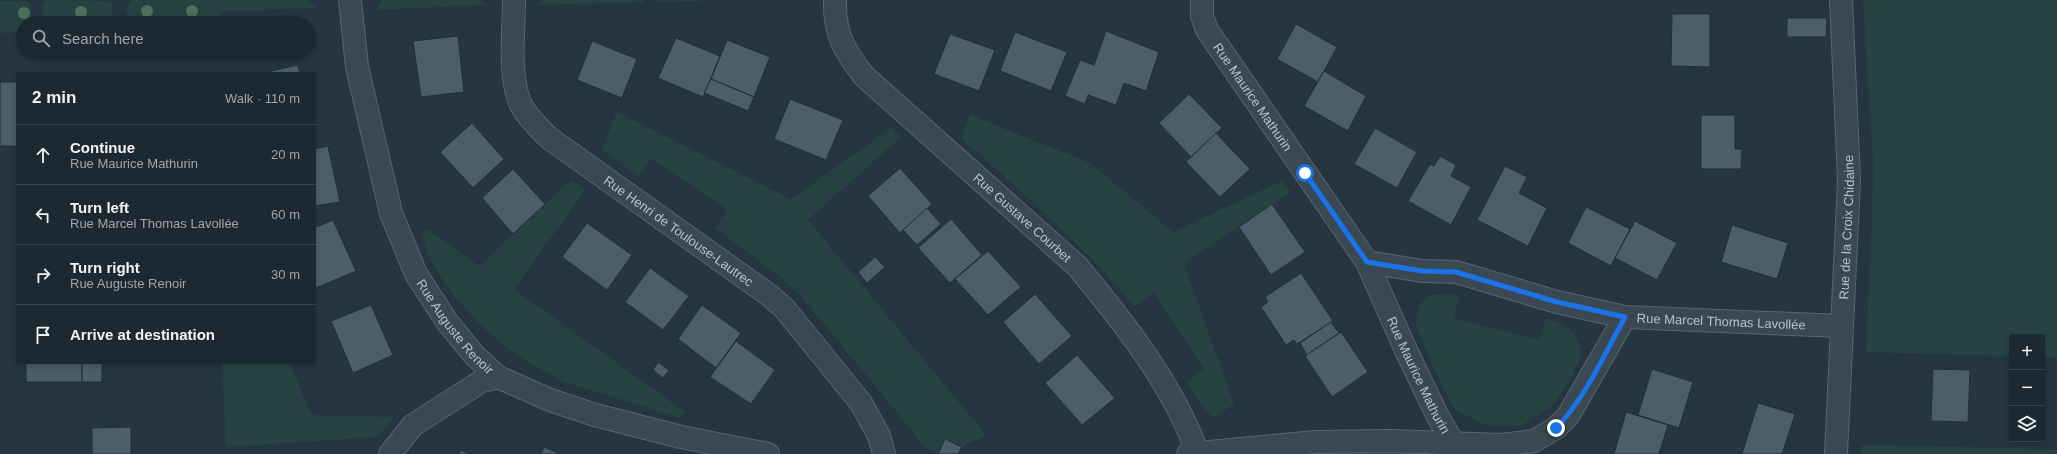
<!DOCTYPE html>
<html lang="en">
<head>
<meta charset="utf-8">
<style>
	:root { --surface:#1c2832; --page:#29343e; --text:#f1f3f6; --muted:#a0a6ac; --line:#3a444d }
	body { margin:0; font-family:Helvetica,sans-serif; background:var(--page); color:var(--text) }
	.controls { position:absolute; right:12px; bottom:12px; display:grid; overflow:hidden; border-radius:4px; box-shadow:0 2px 6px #0003 }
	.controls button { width:36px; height:36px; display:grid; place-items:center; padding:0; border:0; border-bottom:1px solid var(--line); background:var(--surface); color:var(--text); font:20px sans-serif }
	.stop { position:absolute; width:12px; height:12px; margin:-9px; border:3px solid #1a73e8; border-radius:50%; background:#fff }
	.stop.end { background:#1a73e8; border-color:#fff; box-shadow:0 1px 4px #0008 }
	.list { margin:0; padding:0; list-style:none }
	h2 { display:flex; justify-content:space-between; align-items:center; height:52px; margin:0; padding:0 16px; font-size:17px }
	h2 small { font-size:13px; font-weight:400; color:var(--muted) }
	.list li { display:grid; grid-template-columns:26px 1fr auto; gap:12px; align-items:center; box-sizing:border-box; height:60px; padding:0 16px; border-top:1px solid var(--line) }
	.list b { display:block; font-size:15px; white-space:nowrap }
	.list p { margin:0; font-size:13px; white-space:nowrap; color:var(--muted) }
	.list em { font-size:13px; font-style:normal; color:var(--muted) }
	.icon { flex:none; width:22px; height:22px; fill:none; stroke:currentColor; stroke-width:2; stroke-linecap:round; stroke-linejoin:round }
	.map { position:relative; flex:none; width:2057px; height:454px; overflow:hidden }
	.search { position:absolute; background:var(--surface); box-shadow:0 2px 6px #0003; left:16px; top:16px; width:300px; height:44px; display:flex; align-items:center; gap:10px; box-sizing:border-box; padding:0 14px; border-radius:22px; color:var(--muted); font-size:15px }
	.panel { position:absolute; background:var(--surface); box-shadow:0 2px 6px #0003; left:16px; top:72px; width:300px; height:292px; border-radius:4px }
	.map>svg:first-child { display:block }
	.green { fill:#274341 }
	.building { fill:#4b5e6a; stroke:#202f39 }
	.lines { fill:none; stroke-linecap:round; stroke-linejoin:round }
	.street-casing { stroke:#57656f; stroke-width:24 }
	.street { stroke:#3a4851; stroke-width:22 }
	.tree { fill:#4d6f5b }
	.route { stroke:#1a73e8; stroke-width:5 }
	.labels { text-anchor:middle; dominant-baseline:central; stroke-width:4; stroke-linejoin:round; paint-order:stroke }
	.street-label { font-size:13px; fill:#b6c2cb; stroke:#1e2d37 }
</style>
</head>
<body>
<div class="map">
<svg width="2057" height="454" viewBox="0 0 2057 454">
	<rect width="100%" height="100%" fill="#253642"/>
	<g class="green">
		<polygon points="49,0 111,1 114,23 43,23 43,3"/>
		<polygon points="131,0 305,0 318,8 220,11 220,23 129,23 126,8"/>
		<polygon points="383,0 481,0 485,5 375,10"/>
		<polygon points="541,0 643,0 643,2 536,5"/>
		<polygon points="658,0 724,0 659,2"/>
		<polygon points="1863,0 2057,0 2057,358 2042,357 2042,337 2012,337 2012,356 1866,352 1872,221 1873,161"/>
		<polygon points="0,1 25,1 30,4 33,23 23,23 23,32 0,33"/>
		<polygon points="617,112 791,199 891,128 901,137 808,220 986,435 962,447 945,439 938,454 926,448 801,296 778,275 715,228 727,210 652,158 638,176 602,150"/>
		<path d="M970 115 1090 163 1173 232 1282 181 1291 192 1184 264 1234 404 1213 418 1201 405 1186 382 1205 369 1154 293 1134 306C1082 243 1021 191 961 138Z"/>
		<polygon points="571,180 585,190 514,289 685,412 681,418 564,382 516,355 477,322 445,284 427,254 422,232 428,230 479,266"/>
		<polygon points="1446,294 1459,296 1454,318 1540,340 1546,318 1566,326 1578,339 1581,354 1571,379 1552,406 1521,426 1488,426 1457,411 1443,389 1416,327 1419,305 1431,295"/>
		<polygon points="222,362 290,362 311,415 394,417 377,437 226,447"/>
		<polygon points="1862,445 2057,449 2057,454 1862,454"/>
	</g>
	<g class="building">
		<polygon points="1672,14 1710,14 1710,67 1671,66"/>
		<polygon points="1787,18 1827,18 1826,37 1787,37"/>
		<polygon points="1296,24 1337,47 1318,82 1277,59"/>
		<polygon points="1106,31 1159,52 1146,91 1124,83 1116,105 1088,95 1085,104 1065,96 1080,60 1094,65"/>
		<polygon points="1015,32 1067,52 1051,91 1000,71"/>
		<polygon points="950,34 995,50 979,91 934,74"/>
		<polygon points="458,36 464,92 421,97 413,41"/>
		<polygon points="676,38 720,56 703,97 658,78"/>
		<polygon points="727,40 770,57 754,97 711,79"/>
		<polygon points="592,41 637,59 622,98 577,80"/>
		<polygon points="298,65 300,74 258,74"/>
		<polygon points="1324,71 1366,96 1348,131 1304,106"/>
		<polygon points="711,79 754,97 748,111 704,93"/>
		<rect x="0" y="82" width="18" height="64"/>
		<polygon points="1189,94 1222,128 1191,157 1159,123"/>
		<polygon points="790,99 843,120 826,160 774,139"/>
		<polygon points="1701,115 1735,115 1735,149 1742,149 1741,169 1701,169"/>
		<polygon points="472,123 504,159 473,188 440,152"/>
		<polygon points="1375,128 1417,152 1397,188 1354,164"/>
		<polygon points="1216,133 1250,169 1220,197 1186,162"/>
		<polygon points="328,146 340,202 314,206 314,149"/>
		<polygon points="1440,156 1456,165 1451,176 1471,187 1451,225 1408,201 1430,164 1434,166"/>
		<polygon points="1505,166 1527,177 1519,193 1547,208 1528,246 1477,220"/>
		<polygon points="900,168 932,204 900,233 868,196"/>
		<polygon points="513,169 545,204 513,234 482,198"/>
		<polygon points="1272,204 1305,252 1271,275 1239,227"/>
		<polygon points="1586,207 1630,229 1611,266 1568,243"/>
		<polygon points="927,208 941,224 917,245 903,230"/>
		<polygon points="951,219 982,255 950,283 918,248"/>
		<polygon points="333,220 356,271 316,288 314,283 314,228"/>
		<polygon points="1635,221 1677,243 1657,280 1615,258"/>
		<polygon points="587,223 632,255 607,290 562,257"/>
		<polygon points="1732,225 1788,243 1777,279 1721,262"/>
		<polygon points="988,251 1021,287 988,315 955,279"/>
		<polygon points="875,257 885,267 867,283 858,272"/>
		<polygon points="650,268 689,296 663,330 625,302"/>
		<polygon points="1301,273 1333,321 1297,344 1294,340 1286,345 1261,307 1268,302 1265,297"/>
		<polygon points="1035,294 1072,336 1039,364 1003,322"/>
		<polygon points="371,305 393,355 353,373 331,321"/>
		<polygon points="702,305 741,333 716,368 678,339"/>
		<polygon points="1331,322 1339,333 1307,355 1300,343"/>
		<polygon points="1341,332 1368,372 1332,397 1305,356"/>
		<polygon points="736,341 775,370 751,404 710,377"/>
		<polygon points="1077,355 1115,398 1082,425 1045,383"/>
		<rect x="26" y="362" width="56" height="20"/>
		<rect x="82" y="362" width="20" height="20"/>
		<polygon points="658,362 669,370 663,378 653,370"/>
		<polygon points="1652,369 1693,382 1679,428 1638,415"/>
		<polygon points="1933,369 1970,370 1968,422 1931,421"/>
		<polygon points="1758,403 1795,414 1782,454 1742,454"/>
		<polygon points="1626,412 1668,425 1659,454 1614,454"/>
		<polygon points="131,427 131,454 92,454 92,428"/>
		<polygon points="945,439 962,447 958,454 938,454"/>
		<polygon points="544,447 561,454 541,454"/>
		<polygon points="460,450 471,454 459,454"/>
	</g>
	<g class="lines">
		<g class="street-casing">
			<g id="street">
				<path id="s1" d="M350 0 357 67 391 213 416 274 448 323 475 356 498 377 550 400 595 415 681 437 768 454"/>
				<path id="s2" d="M514 0C514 31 508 77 521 105 528 118 539 128 549 138L769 295 784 308 861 403 879 436 884 454"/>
				<path id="s3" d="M835 0C834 33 844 51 864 76L1077 266C1122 320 1174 386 1197 452"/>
				<path id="s4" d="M1202 0V16L1207 30 1367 262 1404 346 1437 415 1453 443"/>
				<path id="s5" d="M1367 262 1422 271 1456 272 1557 302 1625 317 1841 326"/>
				<polyline points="390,454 413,425 482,381 498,377"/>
				<polyline points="1188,454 1316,442 1391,441 1501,445 1534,441 1556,428 1568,416 1625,317"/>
				<path id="s6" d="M1836 454 1849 180 1841 0"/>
			</g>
		</g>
		<use href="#street" class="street"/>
	</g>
	<g class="tree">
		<circle cx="147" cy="11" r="6"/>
		<circle cx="192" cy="11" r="6"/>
		<circle cx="81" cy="12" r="6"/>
		<circle cx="24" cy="13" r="6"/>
	</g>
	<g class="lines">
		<path class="route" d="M1305 173 1367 262 1422 271 1456 272 1557 302 1625 317C1605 353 1585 399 1556 428"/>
	</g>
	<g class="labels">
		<g class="street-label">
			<text stroke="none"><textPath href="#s4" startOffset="112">Rue Maurice Mathurin</textPath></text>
			<text stroke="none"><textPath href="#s3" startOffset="296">Rue Gustave Courbet</textPath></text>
			<text stroke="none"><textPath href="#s6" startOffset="227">Rue de la Croix Chidaine</textPath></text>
			<text stroke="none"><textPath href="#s2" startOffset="309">Rue Henri de Toulouse-Lautrec</textPath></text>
			<text stroke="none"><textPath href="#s5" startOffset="361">Rue Marcel Thomas Lavollée</textPath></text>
			<text stroke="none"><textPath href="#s1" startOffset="349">Rue Auguste Renoir</textPath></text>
			<text stroke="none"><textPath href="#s4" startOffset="437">Rue Maurice Mathurin</textPath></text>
		</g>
	</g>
</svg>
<div class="controls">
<button>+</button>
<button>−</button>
<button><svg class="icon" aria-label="layers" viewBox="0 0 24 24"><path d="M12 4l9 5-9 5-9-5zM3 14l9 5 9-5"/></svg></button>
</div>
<div class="stop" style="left:1305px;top:173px"></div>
<div class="stop end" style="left:1556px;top:428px"></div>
<div class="search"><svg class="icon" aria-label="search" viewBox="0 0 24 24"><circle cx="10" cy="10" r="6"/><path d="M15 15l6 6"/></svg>Search here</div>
<section class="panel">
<h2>2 min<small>Walk · 110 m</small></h2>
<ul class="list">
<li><svg class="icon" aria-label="ahead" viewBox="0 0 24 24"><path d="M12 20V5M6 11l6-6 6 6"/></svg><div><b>Continue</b><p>Rue Maurice Mathurin</p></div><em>20 m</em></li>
<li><svg class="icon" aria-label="left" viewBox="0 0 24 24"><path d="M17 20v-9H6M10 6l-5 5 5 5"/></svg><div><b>Turn left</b><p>Rue Marcel Thomas Lavollée</p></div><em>60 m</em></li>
<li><svg class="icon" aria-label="right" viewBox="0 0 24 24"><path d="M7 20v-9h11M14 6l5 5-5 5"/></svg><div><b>Turn right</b><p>Rue Auguste Renoir</p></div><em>30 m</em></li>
<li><svg class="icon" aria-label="arrive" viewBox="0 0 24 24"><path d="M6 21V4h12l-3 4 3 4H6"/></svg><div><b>Arrive at destination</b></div></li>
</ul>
</section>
</div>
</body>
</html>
